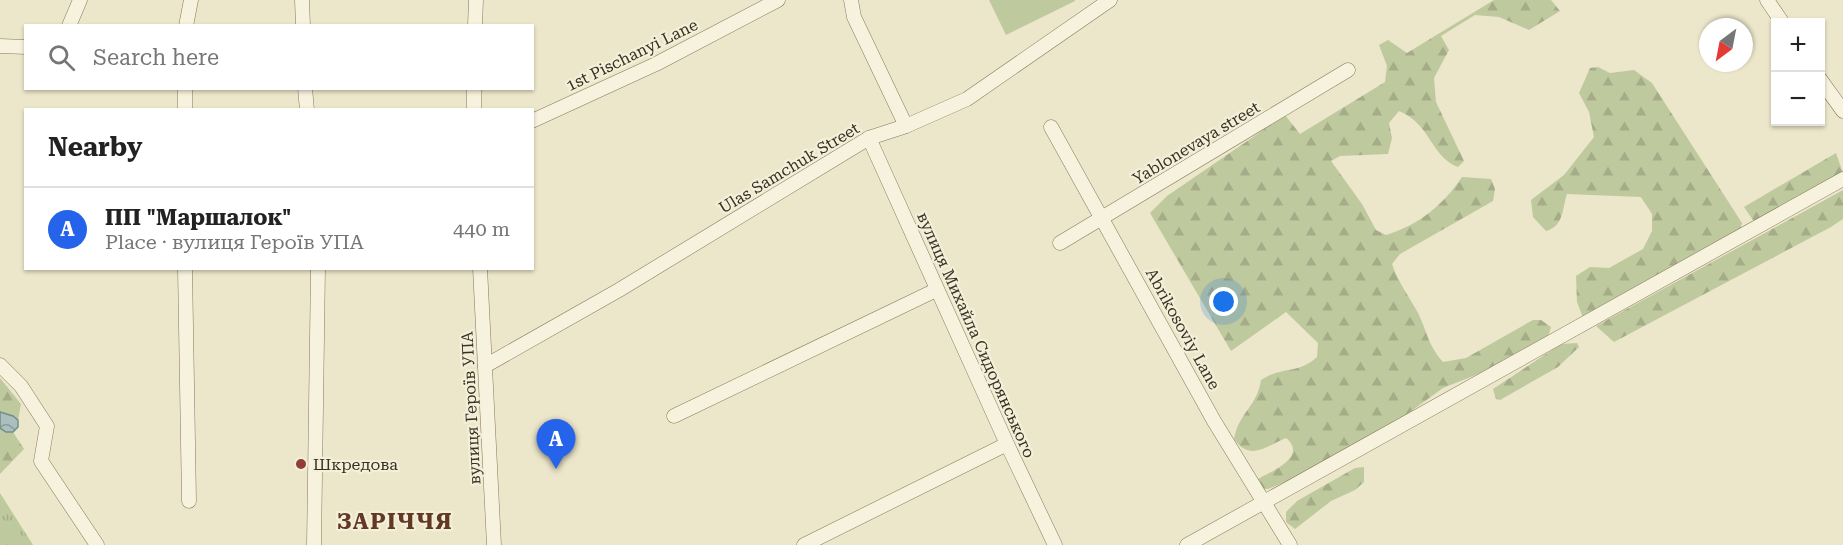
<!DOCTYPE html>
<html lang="en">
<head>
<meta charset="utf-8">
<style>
	:root { --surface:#fff; --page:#f2f2f2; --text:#222; --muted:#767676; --line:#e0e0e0; --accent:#2563eb }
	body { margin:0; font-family:"Roboto Serif",serif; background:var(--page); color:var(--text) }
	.controls { position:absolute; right:18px; top:18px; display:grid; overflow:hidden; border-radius:0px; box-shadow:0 2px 4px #0004 }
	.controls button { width:54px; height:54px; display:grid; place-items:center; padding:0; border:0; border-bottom:2px solid var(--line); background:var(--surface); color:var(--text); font:30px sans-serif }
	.compass { position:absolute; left:1699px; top:18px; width:54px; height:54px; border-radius:50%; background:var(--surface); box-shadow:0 2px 4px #0004; rotate:212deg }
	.you { position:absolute; left:1224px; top:302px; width:21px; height:21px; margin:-15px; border:4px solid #fff; border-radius:50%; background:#1a73e8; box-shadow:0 0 0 9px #1a73e833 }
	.badge { display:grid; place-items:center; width:39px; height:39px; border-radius:50%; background:var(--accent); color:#fff; font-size:20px; font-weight:700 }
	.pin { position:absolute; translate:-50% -50px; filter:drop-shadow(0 2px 3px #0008) }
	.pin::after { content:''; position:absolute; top:32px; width:21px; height:18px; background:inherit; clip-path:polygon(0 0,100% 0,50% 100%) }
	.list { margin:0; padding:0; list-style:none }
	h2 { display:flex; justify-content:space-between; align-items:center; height:78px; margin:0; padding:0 24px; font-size:26px }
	h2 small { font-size:20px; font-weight:400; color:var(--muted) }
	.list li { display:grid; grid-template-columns:39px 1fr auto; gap:18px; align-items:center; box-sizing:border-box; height:84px; padding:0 24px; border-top:2px solid var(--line) }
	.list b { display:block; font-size:22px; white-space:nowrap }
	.list p { margin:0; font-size:20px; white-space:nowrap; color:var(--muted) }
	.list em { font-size:20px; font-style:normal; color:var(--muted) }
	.icon { flex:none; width:33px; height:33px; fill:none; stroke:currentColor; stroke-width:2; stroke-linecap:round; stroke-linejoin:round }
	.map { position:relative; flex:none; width:1843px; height:545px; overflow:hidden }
	.search { position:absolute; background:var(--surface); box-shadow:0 2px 4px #0004; left:24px; top:24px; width:510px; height:66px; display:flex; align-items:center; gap:15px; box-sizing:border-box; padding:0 21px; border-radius:0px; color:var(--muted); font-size:22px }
	.panel { position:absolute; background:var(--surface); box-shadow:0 2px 4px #0004; left:24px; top:108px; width:510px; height:162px; border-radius:0px }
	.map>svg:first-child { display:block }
	.grass { fill:url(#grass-tufts) }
	.forest { fill:url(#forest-firs) }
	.pitch { fill:#bfc99e }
	.water { fill:url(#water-waves); stroke:#718e8b; stroke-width:1.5 }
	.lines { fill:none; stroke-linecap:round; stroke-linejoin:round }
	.minor-casing { stroke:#87795f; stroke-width:15 }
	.minor { stroke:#f7f2dd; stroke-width:14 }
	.poi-dot { fill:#913f34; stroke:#f3efd9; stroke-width:2 }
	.labels { text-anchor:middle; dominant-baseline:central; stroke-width:4.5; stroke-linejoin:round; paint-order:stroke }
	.street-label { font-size:16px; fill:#393022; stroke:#f3efd9 }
	.poi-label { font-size:16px; fill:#393022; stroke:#f3efd9; text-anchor:start }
	.district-label { font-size:22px; font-weight:bold; letter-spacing:1.5px; fill:#623924; stroke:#f3efd9 }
</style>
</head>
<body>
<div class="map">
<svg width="1843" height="545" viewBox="0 0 1843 545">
	<defs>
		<pattern id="grass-tufts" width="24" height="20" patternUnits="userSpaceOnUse" patternTransform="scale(1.5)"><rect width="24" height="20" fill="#bfc99e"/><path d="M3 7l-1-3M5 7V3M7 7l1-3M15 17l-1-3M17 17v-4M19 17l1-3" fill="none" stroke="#a5ad88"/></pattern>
		<pattern id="forest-firs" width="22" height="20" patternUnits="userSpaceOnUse" patternTransform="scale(1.5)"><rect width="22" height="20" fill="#bfc99e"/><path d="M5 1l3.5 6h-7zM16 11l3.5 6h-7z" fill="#a5ad88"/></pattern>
		<pattern id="water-waves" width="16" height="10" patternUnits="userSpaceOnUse" patternTransform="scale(1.5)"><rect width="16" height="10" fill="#aac0bd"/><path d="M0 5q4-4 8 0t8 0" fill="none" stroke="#8b9c99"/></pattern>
	</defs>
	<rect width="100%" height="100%" fill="#ece6ca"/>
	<polygon class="grass" points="0,493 33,545 0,545"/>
	<g class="forest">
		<path d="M1494 0H1551L1560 11 1529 30 1499 17 1475 15 1441 36 1449 50 1434 78 1436 102 1464 161 1458 167C1430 156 1431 124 1399 111L1389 123 1392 138 1388 154 1340 156 1331 161 1362 204 1376 230 1386 235C1419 225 1443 205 1462 177L1491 179 1495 189 1493 201 1400 254 1392 264C1398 282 1408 295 1417 311 1427 330 1427 344 1443 362L1466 358 1533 320H1541L1551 327 1547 341 1516 359 1443 388 1381 433 1292 479 1268 489 1258 488 1256 480C1270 472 1309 457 1286 438 1267 446 1250 462 1234 439 1239 412 1257 407 1261 380 1285 365 1297 375 1317 357L1318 343 1286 312 1231 351 1150 213 1167 196 1285 115 1300 134 1385 82 1387 66 1379 45 1388 40 1407 53Z"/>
		<path d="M1598 67 1610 73 1634 70 1652 83 1742 223 1740 231 1584 320 1577 302 1576 276 1590 267 1609 268 1643 249 1652 231V214L1641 197 1567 194C1562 209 1564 226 1546 231L1533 217 1531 200 1564 175 1594 137 1589 112 1579 93 1590 68Z"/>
		<polygon points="1836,153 1843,173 1759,220 1753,220 1744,207"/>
		<polygon points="1843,190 1843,219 1831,227 1614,342 1596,326"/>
		<polygon points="1577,343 1579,347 1558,367 1500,400 1496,399 1493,389 1561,344"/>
		<polygon points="0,378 21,404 18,420 13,416 0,412"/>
		<polygon points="0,428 6,432 13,432 24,449 0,474"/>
		<polygon points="1364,467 1364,482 1355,490 1331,501 1295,529 1286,522 1286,512 1297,501 1355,468"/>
	</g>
	<polygon class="pitch" points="989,0 1075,0 1075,1 1006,35"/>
	<polygon class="water" points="0,412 13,416 18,420 18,427 13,432 6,432 0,428"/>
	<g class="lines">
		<g class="minor-casing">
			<g id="minor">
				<polyline points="302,0 303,26"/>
				<polyline points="851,0 854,17 906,126"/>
				<polyline points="1767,0 1782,22"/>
				<polyline points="69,26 80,0"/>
				<polyline points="186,26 191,0"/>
				<polyline points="475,26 476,0"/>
				<polyline points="0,46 26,47"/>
				<polyline points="1820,79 1843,111"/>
				<polyline points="305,88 307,110"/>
				<polyline points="185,110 185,88"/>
				<polyline points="474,110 474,88"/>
				<polyline points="532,121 656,64 778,0"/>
				<polyline points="1051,127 1214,421 1290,545"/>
				<polyline points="869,138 1007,444 1055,545"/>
				<polyline points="1060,243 1348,70"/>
				<polyline points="185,268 189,501"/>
				<polyline points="480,268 494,545"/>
				<polyline points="0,365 21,386 47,426 41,461 97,545"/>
				<polyline points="485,366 619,290 869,138 906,126 967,99 1110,0"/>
				<polyline points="674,416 936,290"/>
				<polyline points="314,545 318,268"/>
				<polyline points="804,545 1007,444"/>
				<polyline points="1187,545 1843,179"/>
			</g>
		</g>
		<use href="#minor" class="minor"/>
	</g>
	<circle class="poi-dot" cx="301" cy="464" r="6"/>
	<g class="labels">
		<g class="street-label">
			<text transform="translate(632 55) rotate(-26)">1st Pischanyi Lane</text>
			<text transform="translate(1196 143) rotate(-31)">Yablonevaya street</text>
			<text transform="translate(789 168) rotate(-31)">Ulas Samchuk Street</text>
			<text transform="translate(1183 329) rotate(61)">Abrikosoviy Lane</text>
			<text transform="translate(976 335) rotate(66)">вулиця Михайла Сидорянського</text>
			<text transform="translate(471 408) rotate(-93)">вулиця Героїв УПА</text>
		</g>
		<g class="poi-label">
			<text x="313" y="464">Шкредова</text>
		</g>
		<g class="district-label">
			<text x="395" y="521">ЗАРІЧЧЯ</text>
		</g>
	</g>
</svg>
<div class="controls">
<button>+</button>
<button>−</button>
</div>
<svg class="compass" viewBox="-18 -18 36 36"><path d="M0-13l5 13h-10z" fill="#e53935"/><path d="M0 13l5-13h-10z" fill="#767676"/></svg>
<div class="you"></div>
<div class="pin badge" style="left:556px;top:469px">A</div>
<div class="search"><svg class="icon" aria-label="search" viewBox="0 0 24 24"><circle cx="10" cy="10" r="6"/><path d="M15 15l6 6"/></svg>Search here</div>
<section class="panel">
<h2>Nearby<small></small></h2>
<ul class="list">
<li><span class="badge">A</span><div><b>ПП &quot;Маршалок&quot;</b><p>Place · вулиця Героїв УПА</p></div><em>440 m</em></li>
</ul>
</section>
</div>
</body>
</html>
